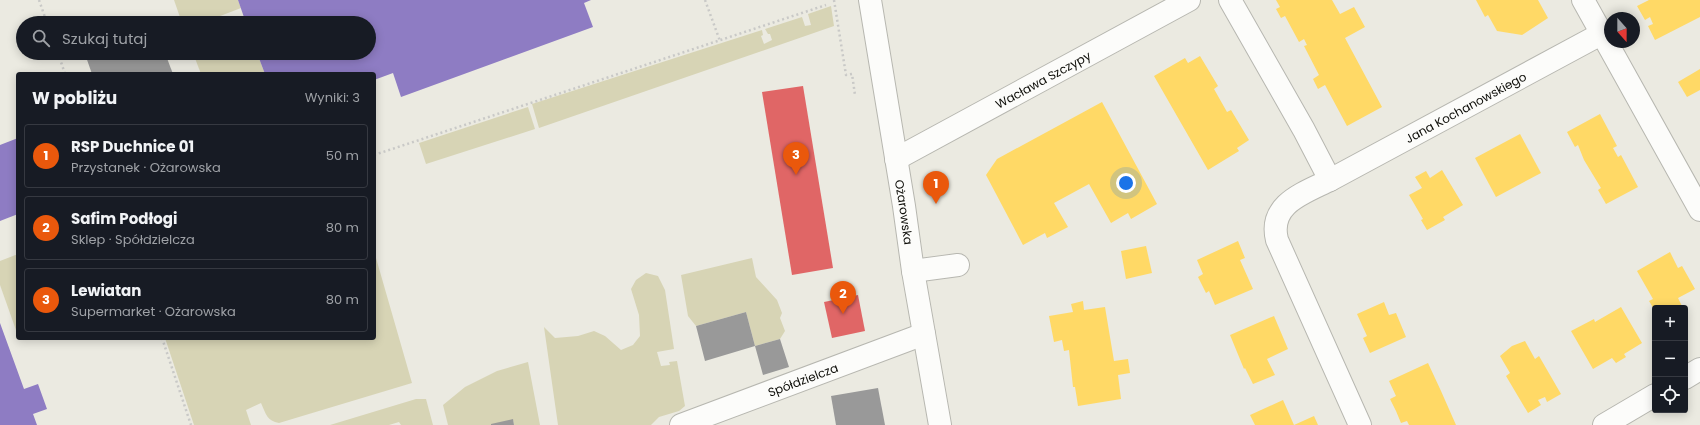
<!DOCTYPE html>
<html lang="pl">
<head>
<meta charset="utf-8">
<style>
	:root { --surface:#171b24; --page:#20242c; --text:#f1f3f6; --muted:#9ea1a6; --line:#363941; --accent:#ea580c }
	body { margin:0; font-family:Poppins,sans-serif; background:var(--page); color:var(--text) }
	.controls { position:absolute; right:12px; bottom:12px; display:grid; overflow:hidden; border-radius:4px; box-shadow:0 2px 10px #0003 }
	.controls button { width:36px; height:36px; display:grid; place-items:center; padding:0; border:0; border-bottom:1px solid var(--line); background:var(--surface); color:var(--text); font:20px sans-serif }
	.compass { position:absolute; left:1604px; top:12px; width:36px; height:36px; border-radius:50%; background:var(--surface); box-shadow:0 2px 10px #0003; rotate:159deg }
	.you { position:absolute; left:1126px; top:183px; width:14px; height:14px; margin:-10px; border:3px solid #fff; border-radius:50%; background:#1a73e8; box-shadow:0 0 0 6px #1a73e833 }
	.badge { display:grid; place-items:center; width:26px; height:26px; border-radius:50%; background:var(--accent); color:#fff; font-size:13px; font-weight:700 }
	.pin { position:absolute; translate:-50% -33px; filter:drop-shadow(0 1px 2px #0008) }
	.pin::after { content:''; position:absolute; top:21px; width:14px; height:12px; background:inherit; clip-path:polygon(0 0,100% 0,50% 100%) }
	.list { margin:0; padding:0; list-style:none }
	h2 { display:flex; justify-content:space-between; align-items:center; height:52px; margin:0; padding:0 16px; font-size:17px }
	h2 small { font-size:13px; font-weight:400; color:var(--muted) }
	.list li { display:grid; grid-template-columns:26px 1fr auto; gap:12px; align-items:center; box-sizing:border-box; height:64px; margin:0 8px 8px; padding:0 8px; border:1px solid var(--line); border-radius:4px }
	.list b { display:block; font-size:15px; white-space:nowrap }
	.list p { margin:0; font-size:13px; white-space:nowrap; color:var(--muted) }
	.list em { font-size:13px; font-style:normal; color:var(--muted) }
	.icon { flex:none; width:22px; height:22px; fill:none; stroke:currentColor; stroke-width:2; stroke-linecap:round; stroke-linejoin:round }
	.map { position:relative; flex:none; width:1700px; height:425px; overflow:hidden }
	.search { position:absolute; background:var(--surface); box-shadow:0 2px 10px #0003; left:16px; top:16px; width:360px; height:44px; display:flex; align-items:center; gap:10px; box-sizing:border-box; padding:0 14px; border-radius:22px; color:var(--muted); font-size:15px }
	.panel { position:absolute; background:var(--surface); box-shadow:0 2px 10px #0003; left:16px; top:72px; width:360px; height:268px; border-radius:4px }
	.map>svg:first-child { display:block }
	.green { fill:#d7d4b5 }
	.homes { fill:#ffd966 }
	.shops { fill:#e06666 }
	.offices { fill:#8e7cc3 }
	.industry { fill:#999 }
	.lines { fill:none; stroke-linecap:round; stroke-linejoin:round }
	.minor-casing { stroke:#b7b7b0; stroke-width:24 }
	.major-casing { stroke:#b7b7b0; stroke-width:24 }
	.path { stroke:#c9c9c7; stroke-width:2.5; stroke-dasharray:2 3; stroke-linecap:butt }
	.minor { stroke:#fcfcfa; stroke-width:22 }
	.major { stroke:#fcfcfa; stroke-width:22 }
	.labels { text-anchor:middle; dominant-baseline:central; stroke-width:4; stroke-linejoin:round; paint-order:stroke }
	.street-label { font-size:12px; fill:#0c0c07; stroke:#fff }
</style>
</head>
<body>
<div class="map">
<svg width="1700" height="425" viewBox="0 0 1700 425">
	<rect width="100%" height="100%" fill="#ebeae1"/>
	<g class="green">
		<polygon points="174,0 238,0 241,8 202,23 182,23"/>
		<polygon points="831,6 834,26 539,128 532,104 762,30 763,35 761,36 764,44 772,40 770,34 768,34 765,29 802,17 805,26 811,25 808,14"/>
		<polygon points="193,53 257,53 265,74 201,74"/>
		<polygon points="528,107 535,129 426,164 419,143"/>
		<path d="M374 251 412 383 279 423C267 421 266 414 261 403L246 410 251 425H194L165 338H374Z"/>
		<polygon points="18,254 18,332 17,333 0,285 0,261"/>
		<polygon points="752,258 756,277 777,300 782,313 780,318 785,331 780,339 755,346 746,312 696,326 688,316 681,275"/>
		<polygon points="646,273 658,276 665,290 674,349 657,352 661,366 670,365 669,362 677,361 685,406 679,411 659,417 651,425 558,425 544,327 555,338 578,336 594,331 605,336 621,350 633,345 640,336 639,315 631,289 636,280"/>
		<polygon points="528,362 540,425 514,425 513,420 493,425 448,425 443,405 465,387 497,371"/>
		<polygon points="416,399 426,399 433,425 401,425 399,422 389,425 330,425"/>
	</g>
	<g class="homes">
		<polygon points="1276,0 1332,0 1340,14 1354,7 1365,27 1345,38 1382,107 1347,126 1325,85 1318,89 1313,79 1319,75 1304,46 1307,45 1304,39 1299,42 1285,16 1281,18 1276,9 1280,7"/>
		<polygon points="1476,0 1538,0 1548,18 1522,35 1497,31 1488,15 1485,17"/>
		<polygon points="1649,0 1700,0 1700,17 1655,40 1648,26 1653,24 1650,17 1645,20 1637,6"/>
		<polygon points="1200,56 1218,86 1214,89 1227,112 1231,110 1249,140 1237,148 1239,151 1208,170 1154,76 1185,58 1188,63"/>
		<polygon points="1700,69 1700,90 1687,97 1678,82"/>
		<polygon points="1102,102 1157,204 1131,219 1128,213 1111,223 1089,184 1054,203 1068,227 1047,238 1045,233 1023,245 986,175 997,159"/>
		<polygon points="1600,114 1617,146 1613,148 1618,157 1621,155 1638,187 1606,204 1598,190 1601,188 1584,160 1578,145 1575,147 1567,132"/>
		<polygon points="1520,134 1541,173 1496,197 1475,158"/>
		<polygon points="1442,170 1463,205 1443,217 1445,220 1427,230 1421,220 1423,219 1409,195 1422,188 1415,177 1426,171 1430,178"/>
		<polygon points="1238,241 1245,258 1240,260 1253,289 1215,305 1209,291 1206,293 1198,277 1203,274 1197,260"/>
		<polygon points="1146,246 1152,273 1126,279 1121,251"/>
		<polygon points="1670,252 1678,268 1682,266 1695,289 1678,298 1683,308 1655,308 1655,311 1649,301 1653,299 1637,271"/>
		<polygon points="1083,301 1084,310 1105,307 1114,361 1128,359 1130,373 1118,375 1121,399 1078,406 1075,387 1073,387 1069,350 1064,351 1062,340 1054,342 1049,316 1073,312 1071,304"/>
		<polygon points="1384,302 1389,315 1396,313 1406,337 1370,353 1363,338 1367,336 1357,314"/>
		<polygon points="1621,307 1642,343 1624,354 1626,357 1616,363 1612,358 1593,369 1571,331 1594,319 1595,322"/>
		<polygon points="1274,316 1288,349 1267,359 1275,375 1253,384 1245,368 1244,369 1230,335"/>
		<polygon points="1525,341 1535,359 1539,356 1561,394 1547,402 1545,397 1538,400 1541,405 1528,413 1506,376 1510,373 1500,356 1512,346"/>
		<polygon points="1428,363 1441,391 1456,425 1409,425 1407,421 1401,423 1396,411 1390,399 1396,396 1389,381"/>
		<polygon points="1283,400 1294,425 1314,416 1318,425 1255,425 1250,415"/>
	</g>
	<g class="shops">
		<polygon points="803,86 833,268 792,275 762,92"/>
		<polygon points="858,295 865,331 832,338 824,302"/>
	</g>
	<g class="offices">
		<polygon points="238,0 591,0 584,3 593,27 401,97 393,73 374,80 374,74 265,74 257,53 369,53 369,23 246,23"/>
		<polygon points="18,138 18,214 0,221 0,145"/>
		<polygon points="0,323 24,389 38,384 47,409 33,414 37,425 0,425"/>
	</g>
	<g class="industry">
		<polygon points="87,53 165,53 173,74 92,74 85,54"/>
		<polygon points="746,312 755,346 780,339 789,367 763,375 755,346 705,361 696,326"/>
		<polygon points="878,388 885,425 836,425 831,396"/>
		<polygon points="513,419 514,425 491,425 491,424"/>
	</g>
	<g class="lines">
		<g class="minor-casing">
			<g id="minor">
				<path d="M1230 0 1304 130 1330 180C1304 193 1268 204 1277 240L1360 425"/>
				<polyline points="1583,0 1700,210"/>
				<path id="s1" d="M896 159 1189 0"/>
				<path id="s2" d="M1330 180 1601 34"/>
				<polyline points="913,271 958,265"/>
				<polyline points="1685,378 1700,369"/>
				<path id="s3" d="M681 425 924 334"/>
				<polyline points="1604,425 1655,395"/>
			</g>
		</g>
		<g class="major-casing">
			<g id="major">
				<path id="s4" d="M870 0 904 206 913 271 940 425"/>
			</g>
		</g>
		<g class="path">
			<polyline points="39,0 47,23"/>
			<polyline points="705,0 720,41"/>
			<polyline points="834,0 846,75 852,74 855,95"/>
			<polyline points="58,53 65,74"/>
			<polyline points="374,155 826,5"/>
			<polyline points="162,338 191,425"/>
		</g>
		<use href="#minor" class="minor"/>
		<use href="#major" class="major"/>
	</g>
	<g class="labels">
		<g class="street-label">
			<text stroke="none"><textPath href="#s1" startOffset="167">Wacława Szczypy</textPath></text>
			<text stroke="none"><textPath href="#s2" startOffset="154">Jana Kochanowskiego</textPath></text>
			<text stroke="none"><textPath href="#s4" startOffset="215">Ożarowska</textPath></text>
			<text stroke="none"><textPath href="#s3" startOffset="130">Spółdzielcza</textPath></text>
		</g>
	</g>
</svg>
<div class="controls">
<button>+</button>
<button>−</button>
<button><svg class="icon" aria-label="locate" viewBox="0 0 24 24"><circle cx="12" cy="12" r="6"/><path d="M12 2v4M12 18v4M2 12h4M18 12h4"/></svg></button>
</div>
<svg class="compass" viewBox="-18 -18 36 36"><path d="M0-13l5 13h-10z" fill="#e53935"/><path d="M0 13l5-13h-10z" fill="#9ea1a6"/></svg>
<div class="you"></div>
<div class="pin badge" style="left:936px;top:204px">1</div>
<div class="pin badge" style="left:843px;top:314px">2</div>
<div class="pin badge" style="left:796px;top:175px">3</div>
<div class="search"><svg class="icon" aria-label="search" viewBox="0 0 24 24"><circle cx="10" cy="10" r="6"/><path d="M15 15l6 6"/></svg>Szukaj tutaj</div>
<section class="panel">
<h2>W pobliżu<small>Wyniki: 3</small></h2>
<ul class="list">
<li><span class="badge">1</span><div><b>RSP Duchnice 01</b><p>Przystanek · Ożarowska</p></div><em>50 m</em></li>
<li><span class="badge">2</span><div><b>Safim Podłogi</b><p>Sklep · Spółdzielcza</p></div><em>80 m</em></li>
<li><span class="badge">3</span><div><b>Lewiatan</b><p>Supermarket · Ożarowska</p></div><em>80 m</em></li>
</ul>
</section>
</div>
</body>
</html>
